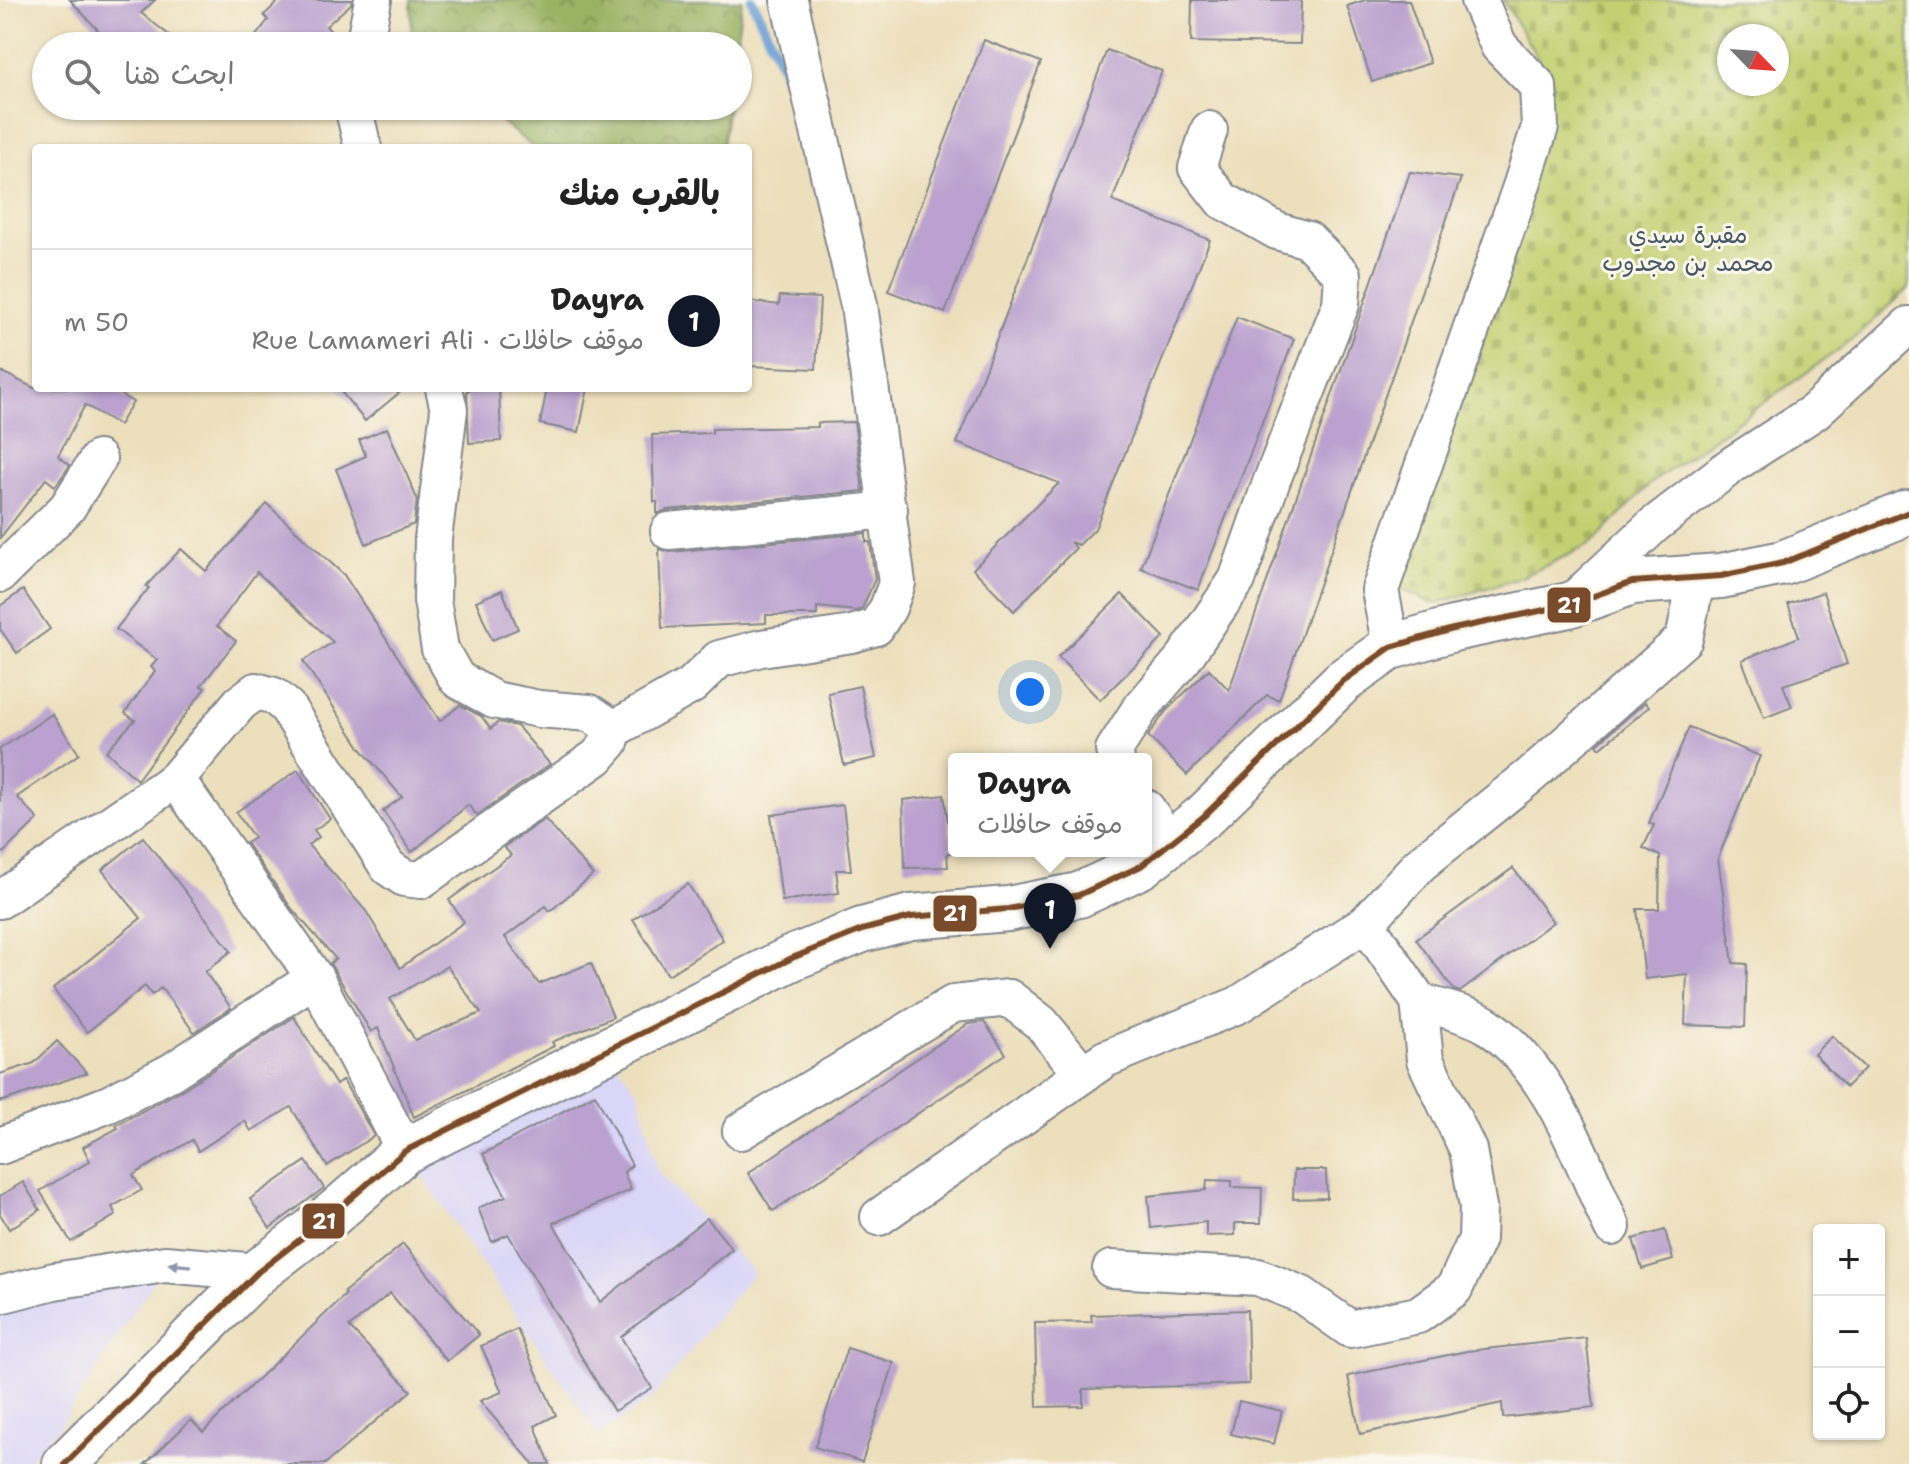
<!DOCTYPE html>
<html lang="ar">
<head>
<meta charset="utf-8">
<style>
	:root { --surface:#fff; --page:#f2f2f2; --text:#222; --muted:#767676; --line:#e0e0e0; --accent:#111827 }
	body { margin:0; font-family:"Shantell Sans","Playpen Sans Arabic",sans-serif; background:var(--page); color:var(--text); direction:rtl }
	.controls { position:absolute; right:24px; bottom:24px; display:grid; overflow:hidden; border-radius:8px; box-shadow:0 2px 6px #0004 }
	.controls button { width:72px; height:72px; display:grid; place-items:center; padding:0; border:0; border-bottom:2px solid var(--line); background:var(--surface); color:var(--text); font:40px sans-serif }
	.compass { position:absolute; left:1717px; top:24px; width:72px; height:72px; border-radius:50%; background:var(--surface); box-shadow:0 2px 6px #0004; rotate:115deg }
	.you { position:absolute; left:1030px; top:692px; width:28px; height:28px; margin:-20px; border:6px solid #fff; border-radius:50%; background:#1a73e8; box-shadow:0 0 0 12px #1a73e833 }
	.badge { display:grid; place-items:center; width:52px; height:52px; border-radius:50%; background:var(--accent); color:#fff; font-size:26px; font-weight:700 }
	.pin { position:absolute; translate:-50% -66px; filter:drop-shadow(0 2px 4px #0008) }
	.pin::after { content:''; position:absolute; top:42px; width:28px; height:24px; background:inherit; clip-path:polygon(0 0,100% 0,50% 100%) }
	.popup { position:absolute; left:948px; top:753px; width:204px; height:104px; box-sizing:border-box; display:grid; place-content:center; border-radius:8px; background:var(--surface); filter:drop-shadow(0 2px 6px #0005); font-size:26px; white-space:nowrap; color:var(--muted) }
	.popup b { font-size:30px; color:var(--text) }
	.popup::after { content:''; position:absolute; left:50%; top:100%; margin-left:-16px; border:16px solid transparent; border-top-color:var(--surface) }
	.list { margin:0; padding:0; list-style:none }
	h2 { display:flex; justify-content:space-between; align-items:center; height:104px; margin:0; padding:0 32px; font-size:34px }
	h2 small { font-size:26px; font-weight:400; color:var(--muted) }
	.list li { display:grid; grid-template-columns:52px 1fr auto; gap:24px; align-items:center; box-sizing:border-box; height:144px; padding:0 32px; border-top:2px solid var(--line) }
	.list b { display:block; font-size:30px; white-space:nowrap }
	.list p { margin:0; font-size:26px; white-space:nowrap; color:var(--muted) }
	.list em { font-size:26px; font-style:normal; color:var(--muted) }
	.icon { flex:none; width:44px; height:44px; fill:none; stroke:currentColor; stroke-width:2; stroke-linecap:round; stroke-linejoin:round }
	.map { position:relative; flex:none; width:1909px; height:1464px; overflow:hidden; direction:ltr }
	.search { position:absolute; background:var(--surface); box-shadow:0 2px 6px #0004; left:32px; top:32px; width:720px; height:88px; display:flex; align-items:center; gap:20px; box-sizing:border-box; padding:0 28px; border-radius:44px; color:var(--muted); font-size:30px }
	.panel { position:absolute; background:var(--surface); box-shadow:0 2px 6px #0004; left:32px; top:144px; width:720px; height:248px; border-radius:8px; direction:rtl }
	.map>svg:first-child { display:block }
	.built { fill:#dad6f7 }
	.forest { fill:url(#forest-crowns); stroke:#5a7060; stroke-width:2 }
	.cemetery { fill:url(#cemetery-stones); stroke:#6f8068; stroke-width:2; fill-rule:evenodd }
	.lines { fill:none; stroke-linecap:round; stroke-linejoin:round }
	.stream { stroke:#689dd4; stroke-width:10 }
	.building { fill:#baa1cf; fill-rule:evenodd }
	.minor-casing { stroke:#84878d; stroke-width:40 }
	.major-casing { stroke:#84878d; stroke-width:48 }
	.minor { stroke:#fff; stroke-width:36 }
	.major { stroke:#fff; stroke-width:44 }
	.bus-1-casing { stroke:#fbf7ec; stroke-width:12 }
	.bus-1 { stroke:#7a4b2a; stroke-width:6 }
	.oneway { fill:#8d97ae }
	.labels { text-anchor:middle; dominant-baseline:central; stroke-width:6; stroke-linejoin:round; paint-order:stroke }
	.park-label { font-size:24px; fill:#455763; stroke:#fbf7ec }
	.line-badge { stroke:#fbf7ec; stroke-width:3 }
	.badge-label { font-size:22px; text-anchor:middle; font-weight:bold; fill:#fff }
</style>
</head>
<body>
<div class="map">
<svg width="1909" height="1464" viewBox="0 0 1909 1464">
	<defs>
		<pattern id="forest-crowns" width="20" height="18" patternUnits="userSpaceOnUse" patternTransform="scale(2)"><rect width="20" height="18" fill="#9ab263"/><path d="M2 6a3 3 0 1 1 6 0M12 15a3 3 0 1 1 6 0" fill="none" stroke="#7d9155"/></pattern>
		<pattern id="cemetery-stones" width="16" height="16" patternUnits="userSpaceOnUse" patternTransform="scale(2)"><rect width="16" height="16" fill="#c3d071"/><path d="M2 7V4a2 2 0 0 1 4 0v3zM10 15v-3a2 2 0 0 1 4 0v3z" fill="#a7b364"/></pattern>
	</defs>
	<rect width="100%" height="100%" fill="#fbf7ec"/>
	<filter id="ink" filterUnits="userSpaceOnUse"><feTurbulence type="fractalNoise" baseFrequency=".0125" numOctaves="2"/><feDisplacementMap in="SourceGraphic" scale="16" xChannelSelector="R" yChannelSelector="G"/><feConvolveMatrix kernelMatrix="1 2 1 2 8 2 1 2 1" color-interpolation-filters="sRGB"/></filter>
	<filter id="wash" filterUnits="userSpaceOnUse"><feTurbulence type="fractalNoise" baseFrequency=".006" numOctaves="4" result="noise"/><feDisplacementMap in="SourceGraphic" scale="32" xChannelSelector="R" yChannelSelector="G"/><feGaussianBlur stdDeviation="1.8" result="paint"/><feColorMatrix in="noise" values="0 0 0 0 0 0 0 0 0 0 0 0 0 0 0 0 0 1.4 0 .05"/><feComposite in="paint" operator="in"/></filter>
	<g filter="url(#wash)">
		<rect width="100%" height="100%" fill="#ecdfbc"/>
		<g class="built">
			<polygon points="607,1051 639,1093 658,1172 754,1272 652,1399 598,1435 405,1151"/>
			<polygon points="165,1264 60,1426 25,1464 0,1464 0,1295"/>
		</g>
		<g class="forest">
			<polygon points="411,0 742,0 736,46 412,46"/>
			<polygon points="481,106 728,106 722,148 534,148"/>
		</g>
		<path class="cemetery" d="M1503 0H1909V288L1855 338 1650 484 1593 543 1520 578 1434 604 1399 588 1553 84ZM1729 36H1777V84H1729Z"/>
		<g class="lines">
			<polyline class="stream" points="752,0 794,93"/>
		</g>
		<g id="blocks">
			<g class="building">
				<polygon points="70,0 155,0 141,13 183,46 113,46"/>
				<polygon points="280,0 352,0 351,4 326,26 344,46 248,46 268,20 264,15"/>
				<polygon points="1192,0 1301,0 1300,44 1191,42"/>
				<polygon points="1365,0 1409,0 1430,63 1372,82 1347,6"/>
				<polygon points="984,40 1041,62 945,313 888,291"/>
				<polygon points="1107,50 1162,71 1112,201 1210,240 1095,529 1079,545 1070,542 1076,548 1014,611 973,569 1059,483 957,443"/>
				<polygon points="1410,172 1461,178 1279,700 1267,695 1187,775 1148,736 1166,711 1209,669 1229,690"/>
				<polygon points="780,296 820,298 816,369 748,366 748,301 779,305"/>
				<polygon points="1237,317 1294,339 1198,590 1141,568"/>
				<polygon points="0,371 34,388 109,388 133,402 119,425 85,405 58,456 70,465 59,481 55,486 46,479 0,538"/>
				<polygon points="338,388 405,388 365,421"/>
				<polygon points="499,388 501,441 469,443 467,390"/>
				<polygon points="547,388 588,388 579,432 540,424"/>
				<polygon points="854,422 863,491 667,510 657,514 657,502 654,502 652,435 712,433 712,429 818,427 818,423"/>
				<polygon points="387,428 417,499 414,524 366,544 336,469 366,456 359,440"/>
				<polygon points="267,504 344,575 440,721 460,705 481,716 491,729 498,722 517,726 550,764 477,815 468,805 412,852 383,811 402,797 362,750 303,661 333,642 257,572 217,626 236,641 201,686 205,688 137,780 106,751 135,720 125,713 155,671 151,667 157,660 116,629 149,588 146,586 181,549 206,571"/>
				<polygon points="866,533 866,542 870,542 875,579 862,609 856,611 817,607 817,615 766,615 766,623 662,628 659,549 671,552"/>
				<polygon points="23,590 50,629 17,653 0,629 0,606"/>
				<polygon points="502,590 518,629 492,640 476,601"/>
				<polygon points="1823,592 1847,664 1783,685 1792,707 1764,718 1742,660 1799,637 1788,604"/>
				<polygon points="1122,594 1164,637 1100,700 1058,657"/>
				<polygon points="860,686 876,758 844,765 828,693"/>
				<polygon points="1645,702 1649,707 1600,748 1597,744"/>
				<polygon points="52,714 79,754 17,797 38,819 0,856 0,749"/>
				<polygon points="1689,727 1760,756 1718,858 1733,963 1747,964 1745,1027 1685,1025 1687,974 1645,979 1637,909 1659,909 1660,856 1643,848 1654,825 1649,823"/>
				<path d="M298 770 330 819 314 830 319 837 308 845 366 911 400 968 464 922 449 900 511 855 504 847 545 819 593 875 550 911 546 906 505 937 539 984 591 963 613 1017 552 1042 554 1046 414 1117 378 1028 371 1032 330 963 336 959 292 909 246 843 254 838 236 812ZM447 966 481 1013 415 1040 390 999Z"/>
				<polygon points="944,795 953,853 947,853 948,867 905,868 903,800"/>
				<polygon points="843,805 851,870 836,870 839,893 782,901 771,815"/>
				<polygon points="143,837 231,951 205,972 231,1008 194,1032 161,988 152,995 145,986 87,1032 53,989 141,918 102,870"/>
				<polygon points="1513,868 1553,922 1460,992 1454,990 1416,939"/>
				<polygon points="688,884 723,940 668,975 633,919"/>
				<polygon points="294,1017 336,1085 343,1080 374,1136 327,1166 291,1107 251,1131 245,1121 198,1151 192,1140 133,1175 142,1190 112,1207 116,1215 71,1242 40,1191 90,1161 83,1147 118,1128 116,1125 182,1090"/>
				<polygon points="984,1022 1006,1054 773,1211 748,1173 968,1024"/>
				<polygon points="1832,1036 1865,1068 1846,1087 1814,1054"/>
				<polygon points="57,1041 87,1073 0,1102 0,1074 34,1063"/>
				<polygon points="595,1094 632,1165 624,1172 631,1190 553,1223 600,1302 707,1218 732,1249 621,1337 652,1388 614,1411 508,1234 492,1242 478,1208 506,1196 483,1154"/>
				<polygon points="306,1161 324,1188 270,1228 250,1199"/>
				<polygon points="1294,1170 1326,1170 1327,1198 1293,1199"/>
				<polygon points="1207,1180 1232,1181 1232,1187 1262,1188 1261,1223 1235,1223 1235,1235 1206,1236 1206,1222 1151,1228 1148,1196 1206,1190"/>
				<polygon points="23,1182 40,1210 9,1229 0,1214 0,1196"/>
				<polygon points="1665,1230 1673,1260 1642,1269 1633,1239"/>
				<polygon points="403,1244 479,1335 447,1361 390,1293 349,1327 411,1391 325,1464 145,1464 191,1420 203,1432 346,1294 344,1292"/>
				<polygon points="1247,1310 1249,1384 1083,1389 1083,1406 1037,1407 1035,1323 1092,1322 1091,1315"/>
				<polygon points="517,1329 556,1415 535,1426 550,1464 533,1464 480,1401 502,1392 481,1346"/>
				<polygon points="1586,1338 1594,1407 1503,1418 1502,1403 1360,1434 1348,1376 1467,1351"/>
				<polygon points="847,1348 894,1363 862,1462 815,1447"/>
				<polygon points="1239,1401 1282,1411 1274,1444 1231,1434"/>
			</g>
		</g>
	</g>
	<g filter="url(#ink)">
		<use href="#blocks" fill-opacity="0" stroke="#84878d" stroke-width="2"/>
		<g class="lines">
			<g class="minor-casing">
				<g id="minor">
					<polyline points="364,46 373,0"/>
					<polyline points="353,106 363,148"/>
					<polyline points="669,531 889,510"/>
					<polyline points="0,574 67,508 98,459"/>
					<polyline points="1574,600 1654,525 1732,465 1814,412 1909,325"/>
					<polyline points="1391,647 1380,590 1522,184 1540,127 1538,86 1499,46 1479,0"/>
					<polyline points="614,729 692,685 719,659 761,648 852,634 876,627 888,608 897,583 859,305 789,0"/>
					<polyline points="1116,759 1114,750 1140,709 1184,658 1237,580 1272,480 1341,304 1343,275 1308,240 1277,231 1222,200 1197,168 1209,130"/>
					<polyline points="176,779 240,703 256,691 274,696 287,707 388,867 404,878 421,880 597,757 610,742 614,729 590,713 539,709 494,700 457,679 440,649 432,600 433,539 449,410 444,388"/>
					<polyline points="1146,808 1170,843"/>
					<polyline points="0,900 176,779 315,978 405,1151"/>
					<path d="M1419 1001C1438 1008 1472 1015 1488 1026 1553 1072 1580 1158 1612 1227"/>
					<polyline points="741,1131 953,1004 1009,998 1041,1023 1083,1074"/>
					<polyline points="0,1146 109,1104 171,1072 315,978"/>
					<polyline points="879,1217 1105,1059 1238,1005 1366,923 1420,864 1531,775 1684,639 1697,577"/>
					<polyline points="1111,1269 1258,1277 1302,1295 1350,1329 1418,1315 1454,1289 1477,1239 1478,1207 1468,1150 1425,1060 1419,1001 1366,923"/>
					<polyline points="0,1295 54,1281 165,1264 258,1272"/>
				</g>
			</g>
			<g class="major-casing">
				<polyline id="major" points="65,1464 258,1272 334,1213 405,1151 792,958 862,930 911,917 1008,909 1079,895 1141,866 1204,816 1343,681 1391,647 1453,629 1569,605 1632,582 1721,576 1783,563 1909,512"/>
			</g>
			<use href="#minor" class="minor"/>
			<use href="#major" class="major"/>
			<g class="bus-1-casing">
				<polyline id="bus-1" points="65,1464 258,1272 334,1213 405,1151 792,958 862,930 911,917 1008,909 1079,895 1141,866 1204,816 1343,681 1391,647 1453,629 1569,605 1632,582 1721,576 1783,563 1909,512"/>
			</g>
			<use href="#bus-1" class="bus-1"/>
		</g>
		<defs><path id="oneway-solid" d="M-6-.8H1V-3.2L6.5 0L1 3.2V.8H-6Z" transform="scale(2)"/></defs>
		<use class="oneway" href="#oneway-solid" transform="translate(180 1265) rotate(-175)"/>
	</g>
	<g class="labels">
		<g class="park-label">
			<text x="1688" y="235">مقبرة سيدي<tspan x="1688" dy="28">محمد بن مجدوب</tspan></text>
		</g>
	</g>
	<g class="line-badge">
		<rect x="1546" y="586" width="46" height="38" rx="8" fill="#7a4b2a"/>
		<rect x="932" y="894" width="46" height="39" rx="8" fill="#7a4b2a"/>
		<rect x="301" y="1202" width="45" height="38" rx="8" fill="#7a4b2a"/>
	</g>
	<g class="badge-label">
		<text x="1569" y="613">21</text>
		<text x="955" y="921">21</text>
		<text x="324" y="1229">21</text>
	</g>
</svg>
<div class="controls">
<button>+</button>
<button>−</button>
<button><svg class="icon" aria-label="locate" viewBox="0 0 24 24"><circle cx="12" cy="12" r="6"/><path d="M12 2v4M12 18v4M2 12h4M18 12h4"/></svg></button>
</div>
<svg class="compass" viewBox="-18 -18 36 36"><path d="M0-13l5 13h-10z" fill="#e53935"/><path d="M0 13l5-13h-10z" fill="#767676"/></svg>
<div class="you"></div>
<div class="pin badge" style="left:1050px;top:949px">1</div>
<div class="popup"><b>Dayra</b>موقف حافلات</div>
<div class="search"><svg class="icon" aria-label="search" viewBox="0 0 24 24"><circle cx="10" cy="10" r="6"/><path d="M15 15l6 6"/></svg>ابحث هنا</div>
<section class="panel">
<h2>بالقرب منك<small></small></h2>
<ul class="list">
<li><span class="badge">1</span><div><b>Dayra</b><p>موقف حافلات · Rue Lamameri Ali</p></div><em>50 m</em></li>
</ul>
</section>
</div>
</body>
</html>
